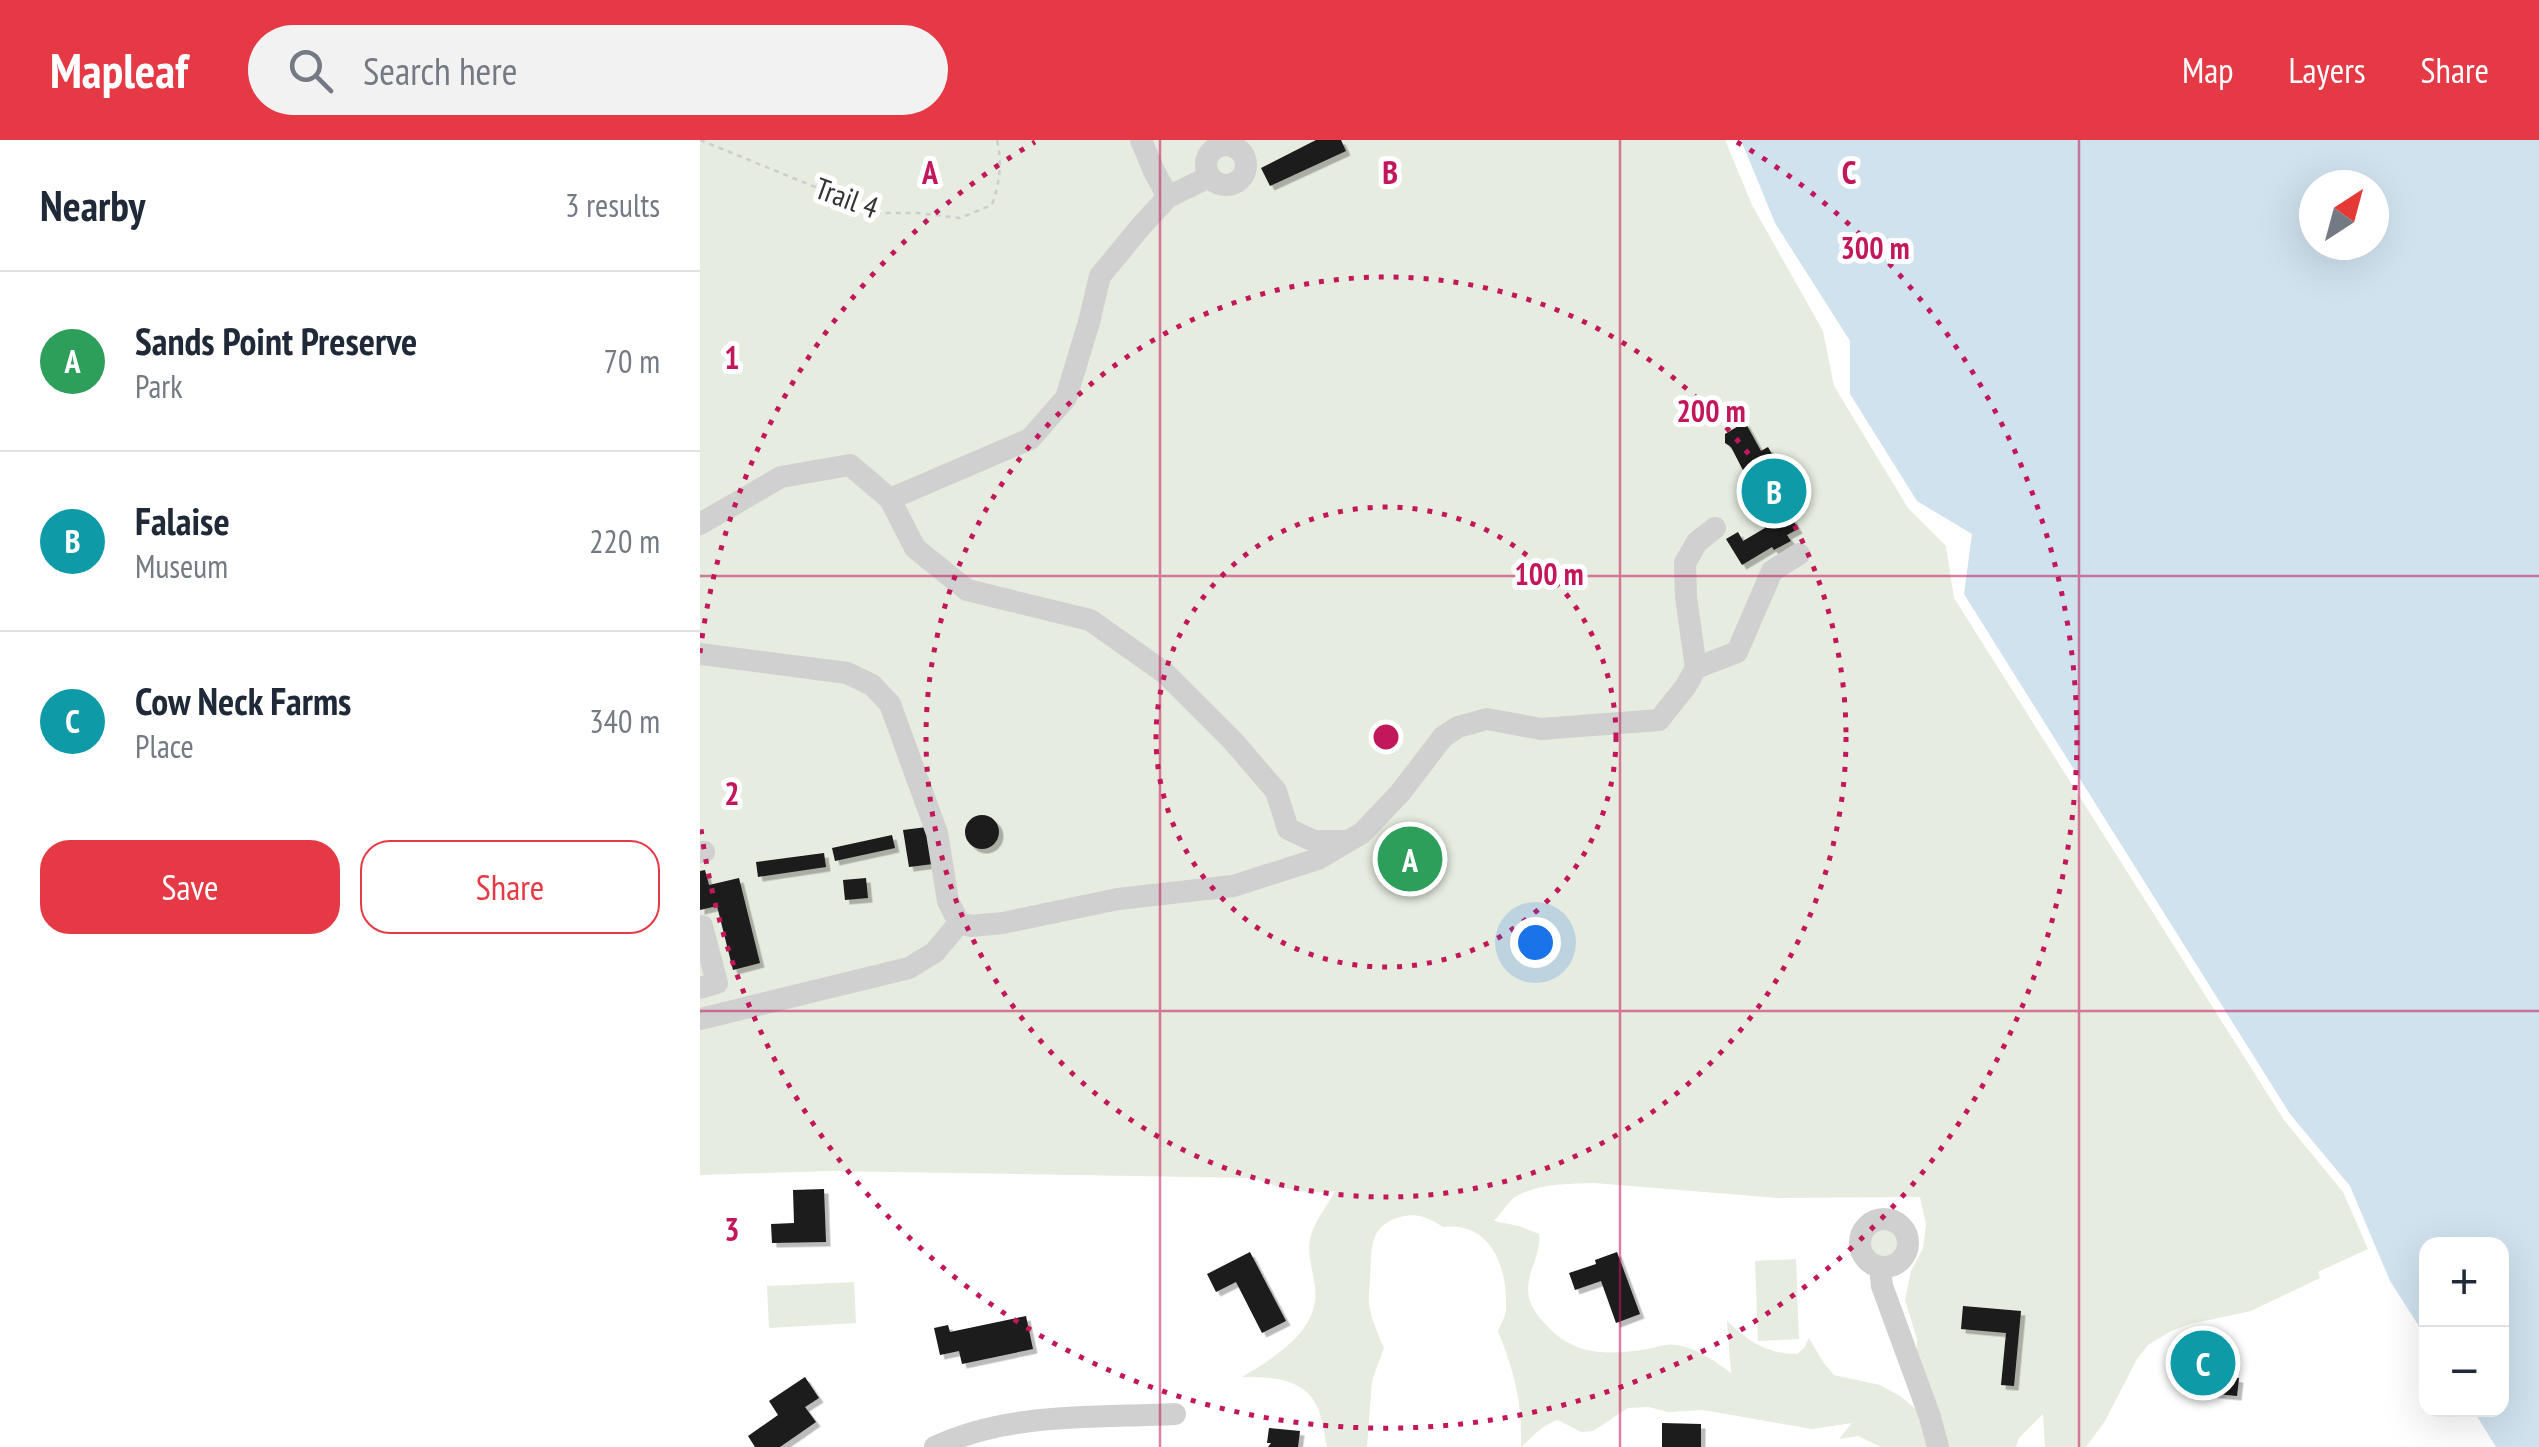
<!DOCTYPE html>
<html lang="en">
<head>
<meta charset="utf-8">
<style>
	:root { --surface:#fff; --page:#f2f2f3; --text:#1f2937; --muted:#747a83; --line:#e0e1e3; --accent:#e63946 }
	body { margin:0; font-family:"PT Sans Narrow",sans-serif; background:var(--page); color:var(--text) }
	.controls { position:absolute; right:30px; bottom:30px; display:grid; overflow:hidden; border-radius:20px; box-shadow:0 10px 40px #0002 }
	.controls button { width:90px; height:90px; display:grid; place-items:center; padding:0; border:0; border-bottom:2px solid var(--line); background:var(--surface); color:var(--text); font:50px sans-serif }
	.compass { position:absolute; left:1599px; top:30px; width:90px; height:90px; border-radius:50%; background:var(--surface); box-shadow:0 10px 40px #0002; rotate:36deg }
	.you { position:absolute; left:835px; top:802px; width:35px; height:35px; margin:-25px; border:8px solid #fff; border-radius:50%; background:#1a73e8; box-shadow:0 0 0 15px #1a73e833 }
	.badge { display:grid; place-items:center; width:65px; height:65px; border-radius:50%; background:var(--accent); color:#fff; font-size:32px; font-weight:700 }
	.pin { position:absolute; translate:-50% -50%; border:5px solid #fff; box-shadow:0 2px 10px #0006 }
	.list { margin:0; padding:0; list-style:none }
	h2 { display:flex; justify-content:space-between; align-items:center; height:130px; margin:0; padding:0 40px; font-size:42px }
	h2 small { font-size:32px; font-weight:400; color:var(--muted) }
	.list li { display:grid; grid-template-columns:65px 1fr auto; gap:30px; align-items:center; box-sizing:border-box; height:180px; padding:0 40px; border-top:2px solid var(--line) }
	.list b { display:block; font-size:38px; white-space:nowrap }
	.list p { margin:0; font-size:32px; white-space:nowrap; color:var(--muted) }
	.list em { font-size:32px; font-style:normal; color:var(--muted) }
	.actions { display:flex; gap:20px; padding:30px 40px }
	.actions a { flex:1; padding:22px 0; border:2px solid var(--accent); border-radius:30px; text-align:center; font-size:35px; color:var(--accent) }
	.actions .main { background:var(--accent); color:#fff }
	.icon { flex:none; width:55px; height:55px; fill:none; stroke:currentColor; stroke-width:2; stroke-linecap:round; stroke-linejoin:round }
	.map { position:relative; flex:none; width:1839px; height:1307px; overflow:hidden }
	header { display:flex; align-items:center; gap:60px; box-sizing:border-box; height:140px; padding:0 50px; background:var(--accent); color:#fff }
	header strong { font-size:48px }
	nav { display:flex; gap:55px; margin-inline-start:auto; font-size:35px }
	.search { width:700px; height:90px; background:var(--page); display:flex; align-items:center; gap:25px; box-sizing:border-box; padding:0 35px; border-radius:55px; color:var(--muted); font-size:38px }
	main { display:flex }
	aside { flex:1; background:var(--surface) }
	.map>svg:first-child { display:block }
	.green { fill:#e6ecdf; fill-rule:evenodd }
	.water { fill:#cfe2ee; fill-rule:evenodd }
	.building { fill:#1a1a1a; filter:url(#shadow) }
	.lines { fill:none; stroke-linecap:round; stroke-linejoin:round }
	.path { stroke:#cdcdcd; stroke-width:2.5; stroke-dasharray:5 5; stroke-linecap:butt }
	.minor { stroke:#d0d0d0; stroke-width:22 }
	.grid { fill:none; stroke:#c2185b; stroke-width:2.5; stroke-opacity:0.55 }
	.ring { fill:none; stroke:#c2185b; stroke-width:5; stroke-dasharray:5 10 }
	.labels { text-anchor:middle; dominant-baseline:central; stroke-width:10; stroke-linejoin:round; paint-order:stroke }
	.street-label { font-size:30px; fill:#333; stroke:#fff }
	.grid-label { font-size:32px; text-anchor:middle; font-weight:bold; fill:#c2185b; stroke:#fff; stroke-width:10; stroke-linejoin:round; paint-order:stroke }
	.centre { fill:#c2185b; stroke:#fff; stroke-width:5 }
	.ring-label { font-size:30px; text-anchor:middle; font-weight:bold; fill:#c2185b; stroke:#fff; stroke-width:10; stroke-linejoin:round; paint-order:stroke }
</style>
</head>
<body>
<header>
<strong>Mapleaf</strong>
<div class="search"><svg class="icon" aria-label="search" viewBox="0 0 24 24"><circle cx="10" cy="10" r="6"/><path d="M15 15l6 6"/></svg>Search here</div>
<nav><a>Map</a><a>Layers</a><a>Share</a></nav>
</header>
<main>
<aside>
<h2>Nearby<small>3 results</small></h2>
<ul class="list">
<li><span class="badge" style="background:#2e9e5b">A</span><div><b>Sands Point Preserve</b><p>Park</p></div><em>70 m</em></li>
<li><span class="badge" style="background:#0f9aa8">B</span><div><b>Falaise</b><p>Museum</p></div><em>220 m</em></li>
<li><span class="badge" style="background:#0f9aa8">C</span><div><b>Cow Neck Farms</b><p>Place</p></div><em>340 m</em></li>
</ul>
<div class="actions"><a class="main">Save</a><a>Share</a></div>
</aside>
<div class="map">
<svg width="1839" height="1307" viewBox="0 0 1839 1307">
	<defs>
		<filter id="shadow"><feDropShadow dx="4.5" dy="4.5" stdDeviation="0" flood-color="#0004"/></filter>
	</defs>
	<rect width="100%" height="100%" fill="#fff"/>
	<g class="green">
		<path d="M0 0H1025L1052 65 1123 191 1134 246 1208 368 1246 406 1254 458 1584 980 1643 1052 1668 1109 1618 1132 1620 1138 1551 1171 1490 1184 1471 1191 1448 1205 1437 1219 1405 1281 1386 1307H1345L1343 1274 1319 1298 1316 1307H1181L1158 1296 1139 1299 1152 1283 1112 1289 1003 1270 968 1272 949 1267 928 1268 893 1291 881 1292 858 1280C841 1285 833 1297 821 1307 822 1259 815 1235 798 1191 801 1184 806 1176 806 1168 808 1128 791 1081 743 1087 729 1078 718 1072 700 1077 667 1086 672 1112 670 1140 670 1148 668 1156 669 1164 671 1179 678 1194 684 1208L672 1241 667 1307H627C624 1295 623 1280 618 1268 604 1237 571 1237 542 1237 569 1221 611 1196 615 1161 618 1141 606 1120 610 1099 614 1081 627 1067 635 1051 605 1055 582 1049 554 1038L132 1031 0 1035ZM894 1043 1078 1058 1220 1057 1226 1084 1223 1108 1211 1131 1205 1160 1217 1199 1216 1269 1200 1256 1180 1245 1134 1235 1123 1222 1109 1198 1104 1208 1097 1214C1067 1214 1048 1201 1027 1181L1031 1233C1017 1222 996 1208 977 1205 966 1203 957 1207 947 1209 913 1215 879 1216 853 1192 844 1183 834 1173 830 1161 822 1137 842 1117 839 1094L819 1086 794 1081C801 1074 807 1063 815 1057 838 1043 869 1044 894 1043Z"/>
		<circle cx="1184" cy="1103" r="17"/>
		<polygon points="1096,1119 1099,1199 1058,1201 1055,1121"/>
		<polygon points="154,1142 156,1183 69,1188 67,1146"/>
	</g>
	<path class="water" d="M1041 0H1839V1307H1796L1773 1270H1802V1104H1726V1197L1690 1141 1650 1046 1590 974 1264 454 1272 394 1217 361 1150 254V201L1075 83ZM1614 45H1674V105H1614Z"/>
	<g class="building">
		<polygon points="616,0 641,0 646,11 570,46 561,28"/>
		<polygon points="1045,282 1061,311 1068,307 1097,358 1085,366 1098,389 1087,395 1091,401 1074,410 1072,407 1042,425 1026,399 1038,392 1043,401 1065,388 1061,380 1062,375 1065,373 1031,307 1025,303 1025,294"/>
		<circle cx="282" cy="692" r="17"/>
		<polygon points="227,687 233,724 209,727 203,690"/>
		<polygon points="192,695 195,708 135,721 132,708"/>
		<polygon points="124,713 126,727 58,737 56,722"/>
		<polygon points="5,730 9,745 39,738 60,823 33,830 17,766 0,770 0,731"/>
		<polygon points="166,738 168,758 145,760 143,740"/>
		<polygon points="124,1049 126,1102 72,1103 71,1084 94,1083 93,1050"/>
		<polygon points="550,1112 586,1181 562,1193 536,1142 516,1152 507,1134"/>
		<polygon points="917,1112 940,1174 916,1183 901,1141 875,1150 869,1133 896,1124 895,1120"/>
		<polygon points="1263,1166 1321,1171 1314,1246 1301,1245 1306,1193 1261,1189"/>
		<polygon points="326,1176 333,1209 262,1224 259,1211 240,1215 234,1188 248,1185 250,1192"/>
		<polygon points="1481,1197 1523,1198 1523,1203 1533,1204 1527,1237 1539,1238 1537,1256 1507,1253 1508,1246 1494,1245 1495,1229 1478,1227"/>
		<polygon points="105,1237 119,1258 105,1267 116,1282 80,1307 55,1307 48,1296 78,1275 69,1261"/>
		<polygon points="962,1283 1001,1284 1001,1307 962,1307"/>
		<polygon points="569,1288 600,1291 598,1307 568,1307 571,1303 567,1303"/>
	</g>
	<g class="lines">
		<path class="path" d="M0 0 179 73H218L260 78 292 65C300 42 302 24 297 0"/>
		<g class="minor">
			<polyline points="441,0 454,31 468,57"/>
			<circle cx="526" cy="25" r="20"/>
			<polyline points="190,359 330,299 366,258 389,182 400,136 442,85 468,57 509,37"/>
			<polyline points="0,384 81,337 150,325 190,359 215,408 267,450 390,480 465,533 533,601 576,651 588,689 614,701 648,701"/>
			<polyline points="0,514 147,533 172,545 190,564 237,693 248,761 259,783 271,786 303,783 418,759 533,746 618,719 662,693 700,653 743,597 758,587 787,579 841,589 959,580 986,546 996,528 986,457 985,423 997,402 1015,388"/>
			<polyline points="996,528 1037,512 1072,431 1099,414"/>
			<polyline points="0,712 4,712"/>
			<polyline points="0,848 17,843 2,786"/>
			<polyline points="0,879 209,828 235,812 259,783"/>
			<circle cx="1184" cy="1103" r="24"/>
			<polyline points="1180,1127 1182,1146 1230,1277 1238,1307"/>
			<path d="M235 1307C309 1272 395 1278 475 1274"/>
		</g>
	</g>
	<path class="grid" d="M460 0V1307M920 0V1307M1379 0V1307M0 436H1839M0 871H1839"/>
	<g class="ring">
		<circle cx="686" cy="597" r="230"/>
		<circle cx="686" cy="597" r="460"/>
		<path d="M0 513A691 691 0 0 1 335 2M1037 2A691 691 0 1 1 0 681"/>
	</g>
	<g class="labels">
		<g class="street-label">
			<text transform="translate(147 57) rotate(20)">Trail 4</text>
		</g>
	</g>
	<g class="grid-label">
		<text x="230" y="44">A</text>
		<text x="690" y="44">B</text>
		<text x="1149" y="44">C</text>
		<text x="32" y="229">1</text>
		<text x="32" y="665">2</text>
		<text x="32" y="1101">3</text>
	</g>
	<circle cx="686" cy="597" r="15" class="centre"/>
	<g class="ring-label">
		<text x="1175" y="119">300 m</text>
		<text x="1011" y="282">200 m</text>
		<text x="849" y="445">100 m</text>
	</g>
</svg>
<div class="controls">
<button>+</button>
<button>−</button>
</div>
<svg class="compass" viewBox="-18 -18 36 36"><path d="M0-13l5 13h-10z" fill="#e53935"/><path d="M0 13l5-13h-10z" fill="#747a83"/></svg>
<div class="you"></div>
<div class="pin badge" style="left:710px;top:719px;background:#2e9e5b">A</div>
<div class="pin badge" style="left:1074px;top:351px;background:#0f9aa8">B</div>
<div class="pin badge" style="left:1503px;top:1223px;background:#0f9aa8">C</div>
</div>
</main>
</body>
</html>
